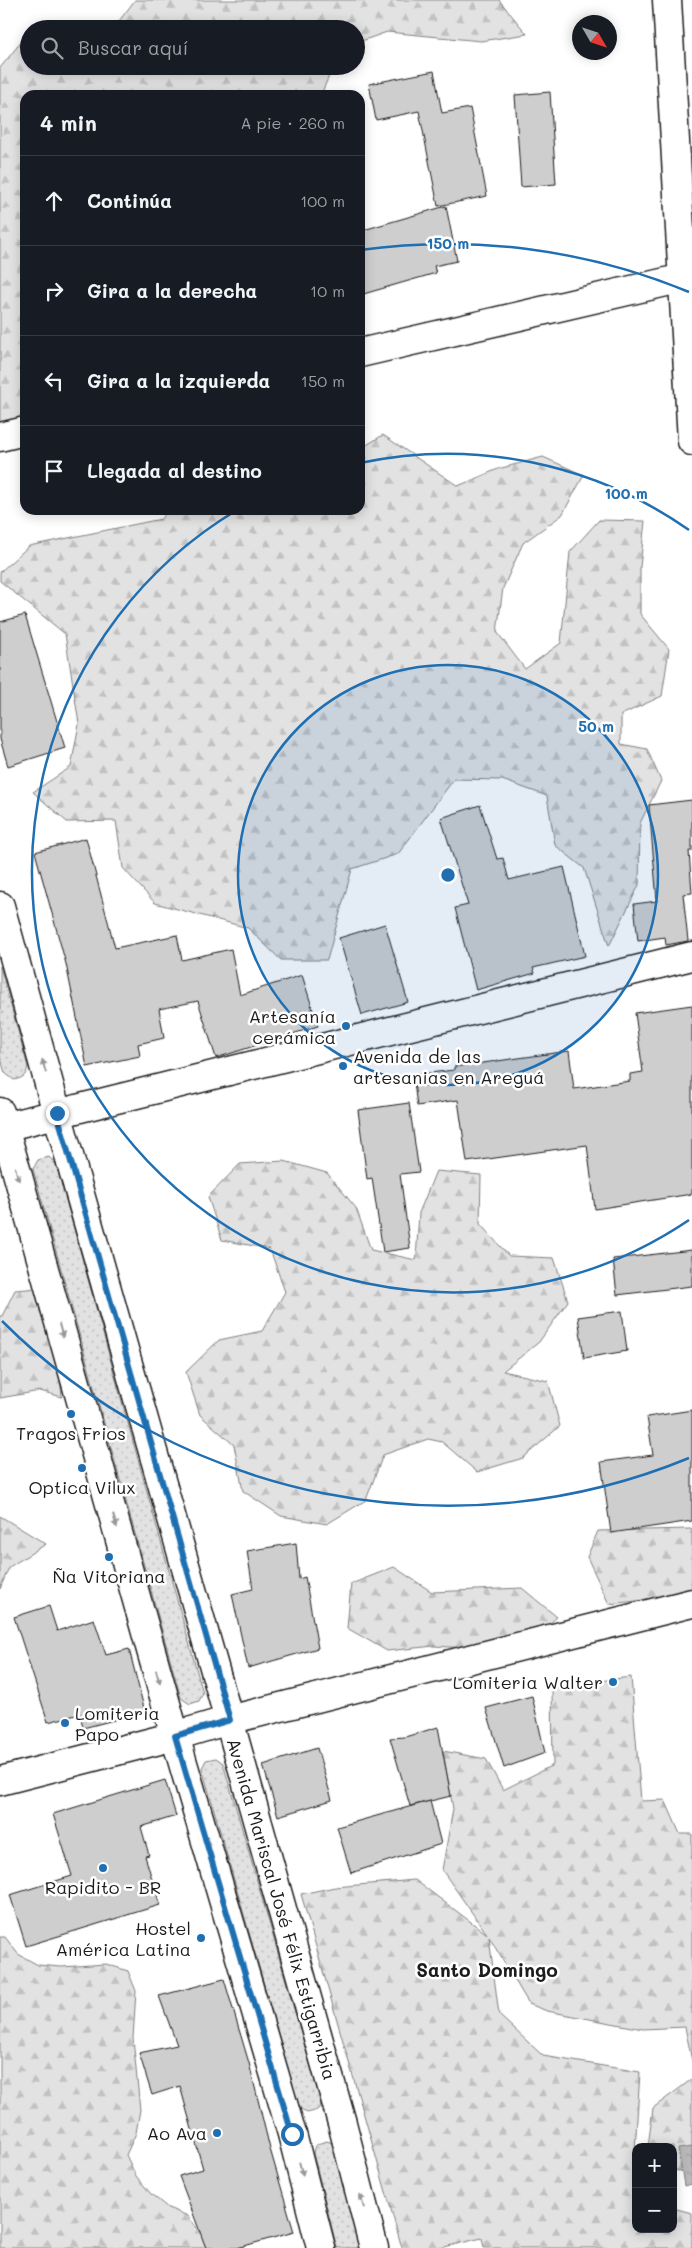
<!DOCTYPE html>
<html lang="es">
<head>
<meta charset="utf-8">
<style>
	:root { --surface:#171b24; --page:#20242c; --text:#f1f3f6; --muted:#9ea1a6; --line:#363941 }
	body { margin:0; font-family:Mali,sans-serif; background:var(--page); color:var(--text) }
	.controls { position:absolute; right:15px; bottom:15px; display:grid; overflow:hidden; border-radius:10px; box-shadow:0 2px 12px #0003 }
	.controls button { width:45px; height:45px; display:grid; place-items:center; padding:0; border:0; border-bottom:1px solid var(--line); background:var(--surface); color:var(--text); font:25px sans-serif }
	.compass { position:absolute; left:572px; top:15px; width:45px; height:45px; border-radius:50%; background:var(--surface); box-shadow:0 2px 12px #0003; rotate:129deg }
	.stop { position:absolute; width:15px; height:15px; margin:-11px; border:4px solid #1f6fb2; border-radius:50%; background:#fff }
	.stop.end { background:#1f6fb2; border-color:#fff; box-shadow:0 1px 5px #0008 }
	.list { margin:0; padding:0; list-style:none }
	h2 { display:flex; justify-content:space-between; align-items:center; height:65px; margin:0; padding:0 20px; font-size:21px }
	h2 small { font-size:16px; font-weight:400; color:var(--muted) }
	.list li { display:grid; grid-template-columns:32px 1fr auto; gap:15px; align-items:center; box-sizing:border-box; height:90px; padding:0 20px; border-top:1px solid var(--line) }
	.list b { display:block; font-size:19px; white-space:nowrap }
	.list em { font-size:16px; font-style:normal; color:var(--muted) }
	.icon { flex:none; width:28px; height:28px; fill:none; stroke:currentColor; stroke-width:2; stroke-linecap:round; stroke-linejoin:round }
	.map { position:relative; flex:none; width:692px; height:2248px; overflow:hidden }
	.search { position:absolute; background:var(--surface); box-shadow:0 2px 12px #0003; left:20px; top:20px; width:345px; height:55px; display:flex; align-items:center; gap:12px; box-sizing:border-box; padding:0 18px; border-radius:28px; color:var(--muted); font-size:19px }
	.panel { position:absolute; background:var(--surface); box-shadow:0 2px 12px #0003; left:20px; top:90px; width:345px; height:425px; border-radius:15px }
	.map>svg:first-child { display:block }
	.grass { fill:url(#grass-dots); stroke:#7f7f7f }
	.forest { fill:url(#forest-firs); stroke:#7f7f7f }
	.water { fill:url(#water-ripples); stroke:#7a7a7a }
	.building { fill:#cecece; stroke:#1c1c1c }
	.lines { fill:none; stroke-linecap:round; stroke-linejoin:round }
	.street-casing { stroke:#1c1c1c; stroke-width:31 }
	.secondary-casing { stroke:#1c1c1c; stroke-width:31 }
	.primary-casing { stroke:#1c1c1c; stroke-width:31 }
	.street { stroke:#fff; stroke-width:28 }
	.secondary { stroke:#fff; stroke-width:28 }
	.primary { stroke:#fff; stroke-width:28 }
	.oneway { fill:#999 }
	.route { stroke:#1f6fb2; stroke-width:6 }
	.ring { fill:none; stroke:#1f6fb2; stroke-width:2.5 }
	.poi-dot { fill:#1f6fb2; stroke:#fff; stroke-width:2 }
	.labels { text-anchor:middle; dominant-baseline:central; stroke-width:5; stroke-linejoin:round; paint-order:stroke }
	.poi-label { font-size:18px; fill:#1c1c1c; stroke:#fff; text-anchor:end }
	.street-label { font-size:18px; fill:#1c1c1c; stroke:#fff }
	.neighbourhood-label { font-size:19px; font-weight:bold; fill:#1c1c1c; stroke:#fff }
	.centre { fill:#1f6fb2; stroke:#fff; stroke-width:2.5 }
	.ring-label { font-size:15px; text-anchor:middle; font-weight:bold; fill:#1f6fb2; stroke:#fff; stroke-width:5; stroke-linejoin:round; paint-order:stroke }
</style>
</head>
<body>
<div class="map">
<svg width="692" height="2248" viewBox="0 0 692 2248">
	<defs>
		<pattern id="grass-dots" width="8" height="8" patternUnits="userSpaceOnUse" patternTransform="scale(1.25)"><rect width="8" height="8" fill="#e2e2e2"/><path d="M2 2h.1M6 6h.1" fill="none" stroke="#c1c1c1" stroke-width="1.8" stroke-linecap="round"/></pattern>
		<pattern id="forest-firs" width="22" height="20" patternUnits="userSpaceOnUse" patternTransform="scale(1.25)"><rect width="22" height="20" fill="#e2e2e2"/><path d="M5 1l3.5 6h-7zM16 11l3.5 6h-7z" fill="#c1c1c1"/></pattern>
		<pattern id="water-ripples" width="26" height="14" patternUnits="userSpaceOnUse" patternTransform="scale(1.25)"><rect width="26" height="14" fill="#b8b8b8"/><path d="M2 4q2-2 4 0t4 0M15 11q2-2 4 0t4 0" fill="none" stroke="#9e9e9e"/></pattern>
	</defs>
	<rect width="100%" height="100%" fill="#fff"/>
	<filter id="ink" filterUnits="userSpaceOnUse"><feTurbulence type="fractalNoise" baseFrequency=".02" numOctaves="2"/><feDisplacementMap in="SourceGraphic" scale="10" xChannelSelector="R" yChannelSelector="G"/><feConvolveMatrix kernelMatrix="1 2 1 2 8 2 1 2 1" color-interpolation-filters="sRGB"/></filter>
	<g filter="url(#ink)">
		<g class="grass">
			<path d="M0 966 28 1067C26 1077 22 1078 14 1080L5 1073 0 1056Z"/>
			<polygon points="49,1157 56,1164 203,1693 199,1701 190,1704 181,1698 33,1169 38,1160"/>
			<path d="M216 1758 223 1763 321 2102C321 2111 314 2111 307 2113L299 2107 202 1768 206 1760Z"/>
			<path d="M327 2141 332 2143 334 2148 359 2248H337L313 2153C314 2144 319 2143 327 2141Z"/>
		</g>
		<g class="forest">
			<polygon points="135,0 499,0 527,34 481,41 387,32 356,43 356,29 113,29"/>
			<polygon points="67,21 111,29 47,29"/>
			<polygon points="29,36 29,66 333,66 321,95 25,95 25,444 19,447 0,443 0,68 25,37"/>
			<polygon points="383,435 458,486 498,469 543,457 584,475 562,515 523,543 503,588 497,632 525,669 561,643 570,552 599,520 645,521 640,567 640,614 669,649 662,696 621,715 621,744 647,749 661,781 640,823 639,885 609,946 584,868 555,845 547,796 502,780 454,779 398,854 352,869 327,960 281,960 248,928 155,903 123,868 116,821 67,822 33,792 71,767 79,724 65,634 0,581 0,572 29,546 161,519 168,510 360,510 360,449"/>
			<polygon points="284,1161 327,1173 356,1208 371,1250 416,1260 419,1213 436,1171 481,1175 480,1224 509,1256 554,1258 568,1301 539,1342 503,1371 548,1381 560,1426 523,1458 477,1472 442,1442 428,1439 383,1455 366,1500 327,1524 281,1516 243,1491 234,1445 200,1415 186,1372 219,1340 262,1331 285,1292 270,1249 222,1240 208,1197 240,1164"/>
			<polygon points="39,1288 40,1312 55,1330 62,1397 40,1391 0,1398 0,1316 2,1316 15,1290"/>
			<polygon points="0,1516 46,1544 9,1567 0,1589"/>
			<polygon points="692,1529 692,1595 609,1604 587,1557 598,1531"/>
			<polygon points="394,1567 432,1592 522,1588 557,1617 528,1642 481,1649 434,1646 387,1651 347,1628 351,1584"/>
			<polygon points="631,1677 641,1801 665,1800 680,1834 692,1834 692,2061 685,2027 643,2029 547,2011 529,2004 489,1937 499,2015 543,2056 640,2072 634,2166 636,2229 673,2229 673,2208 692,2213 692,2248 484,2248 482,2238 440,2248 402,2248 301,1894 335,1887 415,1880 487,1934 442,1870 453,1809 443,1751 486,1759 503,1790 553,1765 552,1687"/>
			<polygon points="0,1937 5,1937 18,1954 38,1965 61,1967 106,1964 128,1971 136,1991 133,2038 140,2110 136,2133 126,2155 136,2176 151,2194 168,2208 188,2216 202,2235 206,2248 0,2248"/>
			<polygon points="692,2079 692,2176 673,2169 673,2147 648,2147 653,2108"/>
		</g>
		<polygon class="water" points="692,2147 692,2184 684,2186 678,2149"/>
		<g class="building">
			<polygon points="434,71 442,113 470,108 487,196 438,206 419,111 376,120 369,84"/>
			<polygon points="550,92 556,184 521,187 515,95"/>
			<polygon points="446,206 457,261 434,266 436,273 360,295 360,231"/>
			<polygon points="25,615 65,748 8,766 0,739 0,622"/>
			<polygon points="692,800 692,851 689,851 692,893 683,894 688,941 666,945 665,937 638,941 634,904 657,901 649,805"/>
			<polygon points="480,805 497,859 503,858 509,880 564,867 585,956 533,968 535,973 476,990 455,908 468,905 441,818"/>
			<polygon points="86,838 115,948 177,935 182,960 231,949 240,995 302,975 318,1026 216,1058 198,1001 159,1009 164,1038 138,1044 140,1056 87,1067 66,964 35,852"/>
			<polygon points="385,924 408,1002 362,1015 339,938"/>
			<polygon points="692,1005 692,1194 595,1209 587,1145 467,1162 458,1100 417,1106 413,1075 454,1070 454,1067 569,1051 574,1089 630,1081 630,1074 643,1072 635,1013"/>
			<polygon points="409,1103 419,1172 400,1174 410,1248 383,1252 372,1178 367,1179 358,1110"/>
			<polygon points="692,1250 692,1286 617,1295 613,1259"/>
			<polygon points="622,1311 627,1351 584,1358 578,1317"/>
			<polygon points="692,1410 692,1521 611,1533 601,1462 653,1455 647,1417"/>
			<polygon points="296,1543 299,1579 305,1577 318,1648 248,1668 232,1594 253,1589 247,1551"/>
			<polygon points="49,1606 57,1631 94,1619 106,1655 129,1649 145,1712 83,1728 80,1714 48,1722 14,1617"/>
			<polygon points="532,1696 545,1753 504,1768 486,1708"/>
			<polygon points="438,1727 451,1796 410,1806 390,1738 405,1737"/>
			<polygon points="317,1748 332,1800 278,1816 263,1765"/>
			<polygon points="165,1780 176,1816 141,1827 149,1855 145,1856 160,1905 26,1946 10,1895 72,1876 53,1814"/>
			<polygon points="430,1801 441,1844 351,1873 337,1827"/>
			<polygon points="224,1979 249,2063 270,2149 294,2232 237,2248 206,2248 179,2176 203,2169 180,2086 152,2095 139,2053 177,2045 159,1996"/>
		</g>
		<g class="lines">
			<g class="street-casing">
				<g id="street">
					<polyline points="667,0 692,441"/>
					<polyline points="360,353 692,276"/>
					<polyline points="0,437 25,431"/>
					<polyline points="229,1720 342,2123 374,2248"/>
					<polyline points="175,1736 292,2134 321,2248"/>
				</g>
			</g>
			<g class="secondary-casing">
				<polyline id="secondary" points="229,1720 692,1603"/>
			</g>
			<g class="primary-casing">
				<g id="primary">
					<polyline points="0,906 57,1113 229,1720 175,1736 0,1781"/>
					<polyline points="0,1112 175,1736"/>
					<polyline points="4,1127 692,956"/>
				</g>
			</g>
			<use href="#street" class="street"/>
			<use href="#secondary" class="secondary"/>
			<use href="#primary" class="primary"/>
		</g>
		<defs><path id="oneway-solid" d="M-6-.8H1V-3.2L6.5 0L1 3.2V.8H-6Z" transform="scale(1.25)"/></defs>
		<g class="oneway">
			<use href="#oneway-solid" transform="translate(44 1066) rotate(-105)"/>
			<use href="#oneway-solid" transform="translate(17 1174) rotate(74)"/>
			<use href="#oneway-solid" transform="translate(61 1331) rotate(74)"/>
			<use href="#oneway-solid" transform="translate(115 1521) rotate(74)"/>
			<use href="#oneway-solid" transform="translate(158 1677) rotate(74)"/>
			<use href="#oneway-solid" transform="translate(301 2169) rotate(76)"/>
			<use href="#oneway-solid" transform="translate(362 2201) rotate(-105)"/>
		</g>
	</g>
	<g class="lines" filter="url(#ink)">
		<polyline class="route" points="57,1113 230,1720 175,1736 292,2134"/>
	</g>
	<circle cx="448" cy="875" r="210" fill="#1f6fb2" fill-opacity=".12"/>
	<g class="ring">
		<circle cx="448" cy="875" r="210"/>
		<path d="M689 1220A421 421 0 1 1 237 510M360 463A421 421 0 0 1 689 530"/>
		<path d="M689 1458A631 631 0 0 1 2 1321M360 250A631 631 0 0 1 689 292"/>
	</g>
	<g class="poi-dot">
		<circle cx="346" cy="1026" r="5"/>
		<circle cx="343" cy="1066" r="5"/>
		<circle cx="71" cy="1414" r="5"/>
		<circle cx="82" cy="1468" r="5"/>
		<circle cx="109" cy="1557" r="5"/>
		<circle cx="613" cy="1682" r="5"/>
		<circle cx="65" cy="1723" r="5"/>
		<circle cx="103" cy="1868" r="5"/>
		<circle cx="201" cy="1938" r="5"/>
		<circle cx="217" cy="2133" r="5"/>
	</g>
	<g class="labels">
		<g class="poi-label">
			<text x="336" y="1016">Artesanía<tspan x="336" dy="21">cerámica</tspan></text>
			<text x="353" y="1056" text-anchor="start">Avenida de las<tspan x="353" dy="21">artesanias en Areguá</tspan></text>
			<text x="71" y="1433" text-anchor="middle">Tragos Frios</text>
			<text x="82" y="1487" text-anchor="middle">Optica Vilux</text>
			<text x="109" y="1576" text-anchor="middle">Ña Vitoriana</text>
			<text x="603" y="1682">Lomiteria Walter</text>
			<text x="75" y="1713" text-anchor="start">Lomiteria<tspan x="75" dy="21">Papo</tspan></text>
			<text x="103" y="1887" text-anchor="middle">Rapidito - BR</text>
			<text x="191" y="1928">Hostel<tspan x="191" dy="21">América Latina</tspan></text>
			<text x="207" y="2133">Ao Ava</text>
		</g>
		<g class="street-label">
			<text transform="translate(282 1909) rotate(74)">Avenida Mariscal José Félix Estigarribia</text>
		</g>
		<g class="neighbourhood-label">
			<text x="487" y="1969">Santo Domingo</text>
		</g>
	</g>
	<circle cx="448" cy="875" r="8" class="centre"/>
	<g class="ring-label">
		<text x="448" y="249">150 m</text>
		<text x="626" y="499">100 m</text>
		<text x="596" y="732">50 m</text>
	</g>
</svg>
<div class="controls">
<button>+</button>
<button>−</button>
</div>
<svg class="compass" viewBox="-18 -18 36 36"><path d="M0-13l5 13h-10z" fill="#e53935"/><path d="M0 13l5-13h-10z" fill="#9ea1a6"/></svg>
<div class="stop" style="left:292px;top:2134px"></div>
<div class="stop end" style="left:57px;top:1113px"></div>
<div class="search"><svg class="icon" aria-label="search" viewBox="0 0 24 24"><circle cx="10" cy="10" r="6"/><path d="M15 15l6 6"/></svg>Buscar aquí</div>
<section class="panel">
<h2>4 min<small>A pie · 260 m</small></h2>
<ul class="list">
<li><svg class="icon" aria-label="ahead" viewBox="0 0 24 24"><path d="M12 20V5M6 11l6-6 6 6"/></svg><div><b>Continúa</b></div><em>100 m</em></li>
<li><svg class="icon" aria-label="right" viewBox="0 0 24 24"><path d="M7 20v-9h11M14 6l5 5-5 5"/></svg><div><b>Gira a la derecha</b></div><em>10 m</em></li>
<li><svg class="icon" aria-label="left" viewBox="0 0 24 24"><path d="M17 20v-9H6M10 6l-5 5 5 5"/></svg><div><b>Gira a la izquierda</b></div><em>150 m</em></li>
<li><svg class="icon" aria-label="arrive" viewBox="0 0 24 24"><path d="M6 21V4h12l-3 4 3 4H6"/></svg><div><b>Llegada al destino</b></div></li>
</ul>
</section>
</div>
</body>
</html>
